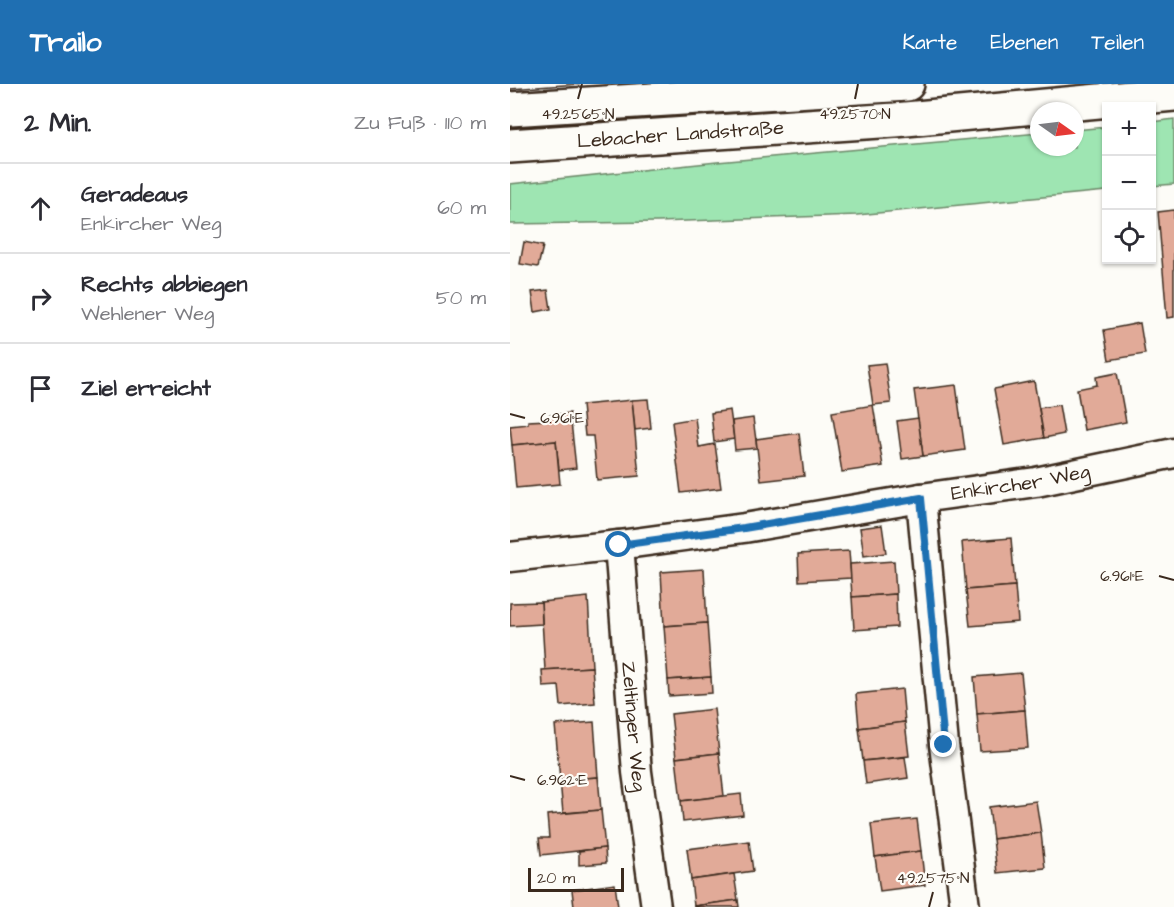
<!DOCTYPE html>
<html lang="de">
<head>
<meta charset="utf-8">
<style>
	:root { --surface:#fff; --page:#f7f7f7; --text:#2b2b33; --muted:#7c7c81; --line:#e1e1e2; --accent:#1f6fb2 }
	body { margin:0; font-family:"Architects Daughter",sans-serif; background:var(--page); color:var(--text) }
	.controls { position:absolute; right:18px; top:18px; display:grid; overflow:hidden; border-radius:0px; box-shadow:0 2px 4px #0004 }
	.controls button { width:54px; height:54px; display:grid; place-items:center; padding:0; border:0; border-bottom:2px solid var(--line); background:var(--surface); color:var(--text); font:30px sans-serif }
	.compass { position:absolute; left:520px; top:18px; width:54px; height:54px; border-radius:50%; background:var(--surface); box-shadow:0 2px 4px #0004; rotate:104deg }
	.scale { position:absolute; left:18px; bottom:15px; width:96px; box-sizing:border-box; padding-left:6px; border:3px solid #3b2a1e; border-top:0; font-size:16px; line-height:21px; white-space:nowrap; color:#3b2a1e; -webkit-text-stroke:4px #fdfcf7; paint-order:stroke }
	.stop { position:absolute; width:18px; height:18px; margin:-14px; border:4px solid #1f6fb2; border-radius:50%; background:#fff }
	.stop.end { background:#1f6fb2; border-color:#fff; box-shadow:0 2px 6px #0008 }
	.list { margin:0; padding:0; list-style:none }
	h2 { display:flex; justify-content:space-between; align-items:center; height:78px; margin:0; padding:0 24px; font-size:26px }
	h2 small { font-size:20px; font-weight:400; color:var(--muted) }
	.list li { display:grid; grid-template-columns:39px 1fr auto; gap:18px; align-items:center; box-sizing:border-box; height:90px; padding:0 24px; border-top:2px solid var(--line) }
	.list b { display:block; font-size:22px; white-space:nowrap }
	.list p { margin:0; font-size:20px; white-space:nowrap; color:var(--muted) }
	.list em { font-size:20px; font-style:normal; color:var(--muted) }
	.icon { flex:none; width:33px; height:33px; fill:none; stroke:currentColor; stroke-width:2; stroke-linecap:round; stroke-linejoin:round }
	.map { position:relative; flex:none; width:664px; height:823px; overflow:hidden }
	header { display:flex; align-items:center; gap:36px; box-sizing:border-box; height:84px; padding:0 30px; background:var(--accent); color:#fff }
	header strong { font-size:28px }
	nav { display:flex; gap:33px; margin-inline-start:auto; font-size:21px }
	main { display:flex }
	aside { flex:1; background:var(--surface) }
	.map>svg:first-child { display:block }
	.green { fill:#9ee5b2; stroke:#6c8868; stroke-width:1.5 }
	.building { fill:#e1aa98; stroke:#3b2a1e; stroke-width:1.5 }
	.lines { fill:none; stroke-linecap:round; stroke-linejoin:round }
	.minor-casing { stroke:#3b2a1e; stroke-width:33 }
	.trunk-casing { stroke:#3b2a1e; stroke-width:38 }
	.minor { stroke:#fdfcf7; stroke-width:28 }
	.trunk { stroke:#fdfcf7; stroke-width:33 }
	.tram { stroke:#3b2a1e; stroke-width:1.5 }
	.route { stroke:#1f6fb2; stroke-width:8 }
	.ticks { fill:none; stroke:#3b2a1e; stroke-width:2 }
	.labels { text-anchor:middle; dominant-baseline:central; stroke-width:4.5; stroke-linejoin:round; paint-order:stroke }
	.street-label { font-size:20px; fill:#3b2a1e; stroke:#fdfcf7 }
	.ticks-label { font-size:15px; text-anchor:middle; fill:#3b2a1e; stroke:#fdfcf7; stroke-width:4.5; stroke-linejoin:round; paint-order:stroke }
</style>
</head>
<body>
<header>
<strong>Trailo</strong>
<nav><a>Karte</a><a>Ebenen</a><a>Teilen</a></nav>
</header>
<main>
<aside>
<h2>2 Min.<small>Zu Fuß · 110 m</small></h2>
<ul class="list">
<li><svg class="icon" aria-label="ahead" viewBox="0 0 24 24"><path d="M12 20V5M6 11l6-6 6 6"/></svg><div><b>Geradeaus</b><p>Enkircher Weg</p></div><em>60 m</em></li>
<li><svg class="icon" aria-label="right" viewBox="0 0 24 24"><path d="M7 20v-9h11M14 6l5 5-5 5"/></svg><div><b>Rechts abbiegen</b><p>Wehlener Weg</p></div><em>50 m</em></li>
<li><svg class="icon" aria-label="arrive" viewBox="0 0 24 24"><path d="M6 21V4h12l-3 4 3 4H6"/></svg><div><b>Ziel erreicht</b></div></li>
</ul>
</aside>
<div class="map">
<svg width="664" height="823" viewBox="0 0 664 823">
	<rect width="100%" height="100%" fill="#fdfcf7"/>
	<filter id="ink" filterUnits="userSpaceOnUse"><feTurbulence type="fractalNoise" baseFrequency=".0167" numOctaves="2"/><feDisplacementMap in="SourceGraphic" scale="12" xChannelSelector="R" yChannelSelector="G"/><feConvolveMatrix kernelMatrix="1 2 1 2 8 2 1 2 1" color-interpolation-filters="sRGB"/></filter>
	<g filter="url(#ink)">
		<g class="green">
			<polygon points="664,35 664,100 642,102 642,38"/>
			<polygon points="596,43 596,107 347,131 148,138 0,140 0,100 207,78 529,49 529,63 565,63 565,46"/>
		</g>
		<g class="building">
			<polygon points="664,126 664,233 657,234 648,128"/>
			<polygon points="14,158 33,162 28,183 10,180"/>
			<polygon points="38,206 41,225 25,228 22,208"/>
			<polygon points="630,239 635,270 599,276 594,246"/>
			<polygon points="375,279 381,319 363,321 357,281"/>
			<polygon points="607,289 616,338 574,346 567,305 587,301 586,293"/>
			<polygon points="524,297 534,354 494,361 484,305"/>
			<polygon points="446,301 455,366 413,372 404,306"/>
			<polygon points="138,315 141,344 125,346 122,316"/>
			<polygon points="122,316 129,392 87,396 83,352 75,352 72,321"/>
			<polygon points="363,321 373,382 332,388 322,328"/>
			<polygon points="549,321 554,350 534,354 529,324"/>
			<polygon points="220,326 224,355 204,358 201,329"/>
			<polygon points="60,329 66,384 49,386 46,357 2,361 0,342 18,340 18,337 39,336 39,331"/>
			<polygon points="185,334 189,363 205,360 211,404 171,409 162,338"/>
			<polygon points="243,334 247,364 225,366 222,337"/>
			<polygon points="408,334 413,372 392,375 387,337"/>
			<polygon points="289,349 294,392 251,397 246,355"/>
			<polygon points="46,357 50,400 6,404 2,361"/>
			<polygon points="372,441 376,469 354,472 350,444"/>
			<polygon points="501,454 505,502 456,506 452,458"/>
			<polygon points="339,467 341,494 289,497 288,470"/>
			<polygon points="384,477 386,510 342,513 340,480"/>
			<polygon points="194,485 197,539 154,542 151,488"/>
			<polygon points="505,502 508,538 460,542 456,506"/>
			<polygon points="386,510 387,543 344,546 342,513"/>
			<polygon points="78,513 82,583 35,586 31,518"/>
			<polygon points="31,518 32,540 0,542 0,519"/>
			<polygon points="197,539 201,593 158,596 154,542"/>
			<polygon points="82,583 85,619 51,622 49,602 33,603 32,586"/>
			<polygon points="511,589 515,626 467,630 464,593"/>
			<polygon points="201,593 202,609 159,612 158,596"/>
			<polygon points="392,605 395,638 349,644 346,610"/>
			<polygon points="204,625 209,669 166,674 161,630"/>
			<polygon points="515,626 518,664 470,667 467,630"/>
			<polygon points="84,638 88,693 50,696 45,641"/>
			<polygon points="395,638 399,672 353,677 349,644"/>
			<polygon points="209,669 214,712 171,717 166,674"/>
			<polygon points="395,673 398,694 356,700 353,677"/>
			<polygon points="88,693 91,726 53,729 50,696"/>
			<polygon points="231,710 233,731 173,738 171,717"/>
			<polygon points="526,717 531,749 483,755 479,723"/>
			<polygon points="91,726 95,764 31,771 29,754 39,754 37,731"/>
			<polygon points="407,735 411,767 365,773 361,740"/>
			<polygon points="531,749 535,784 487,789 483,755"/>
			<polygon points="239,757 243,787 181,796 177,765"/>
			<polygon points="95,764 96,779 69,781 69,767"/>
			<polygon points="411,767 415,801 370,807 365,773"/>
			<polygon points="224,790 228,816 184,822 181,796"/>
			<polygon points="105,800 108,823 64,823 62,806"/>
			<polygon points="228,816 229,823 184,823 184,822"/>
		</g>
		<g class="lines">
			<g class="minor-casing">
				<g id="minor">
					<polyline points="411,414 434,661 455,823"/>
					<path id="s1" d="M109 461 127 688 146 823"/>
					<path id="s2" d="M0 473 109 461 234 444 411 414 526 398 664 369"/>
				</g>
			</g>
			<g class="trunk-casing">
				<g id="trunk">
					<polyline points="0,25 397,0"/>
					<path id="s3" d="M0 62 385 36 664 10"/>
				</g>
			</g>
			<use href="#minor" class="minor"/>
			<use href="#trunk" class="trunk"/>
			<polyline class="tram" points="0,5 68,0"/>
		</g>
	</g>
	<g class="lines" filter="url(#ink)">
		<polyline class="route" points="109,461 234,444 411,414 434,661"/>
	</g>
	<path class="ticks" d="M68 15 72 0M345 15 348 0M0 330 15 334M649 492 664 496M0 692 15 696M419 823 423 808"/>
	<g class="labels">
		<g class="street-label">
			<text stroke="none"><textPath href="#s3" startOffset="171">Lebacher Landstraße</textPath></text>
			<text stroke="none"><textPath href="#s2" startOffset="516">Enkircher Weg</textPath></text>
			<text stroke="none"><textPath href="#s1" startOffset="182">Zeltinger Weg</textPath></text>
		</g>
	</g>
	<g class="ticks-label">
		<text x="68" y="35">49.2565°N</text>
		<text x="345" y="35">49.2570°N</text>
		<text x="52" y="339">6.961°E</text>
		<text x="612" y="497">6.961°E</text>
		<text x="52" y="701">6.962°E</text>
		<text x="423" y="799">49.2575°N</text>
	</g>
</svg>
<div class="controls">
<button>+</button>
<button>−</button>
<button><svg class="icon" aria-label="locate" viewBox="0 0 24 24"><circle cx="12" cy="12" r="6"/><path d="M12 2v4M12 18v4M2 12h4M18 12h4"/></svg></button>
</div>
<svg class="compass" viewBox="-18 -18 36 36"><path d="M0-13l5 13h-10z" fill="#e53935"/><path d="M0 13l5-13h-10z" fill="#7c7c81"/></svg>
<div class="scale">20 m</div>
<div class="stop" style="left:109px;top:461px"></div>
<div class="stop end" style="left:434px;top:661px"></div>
</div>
</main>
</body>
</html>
